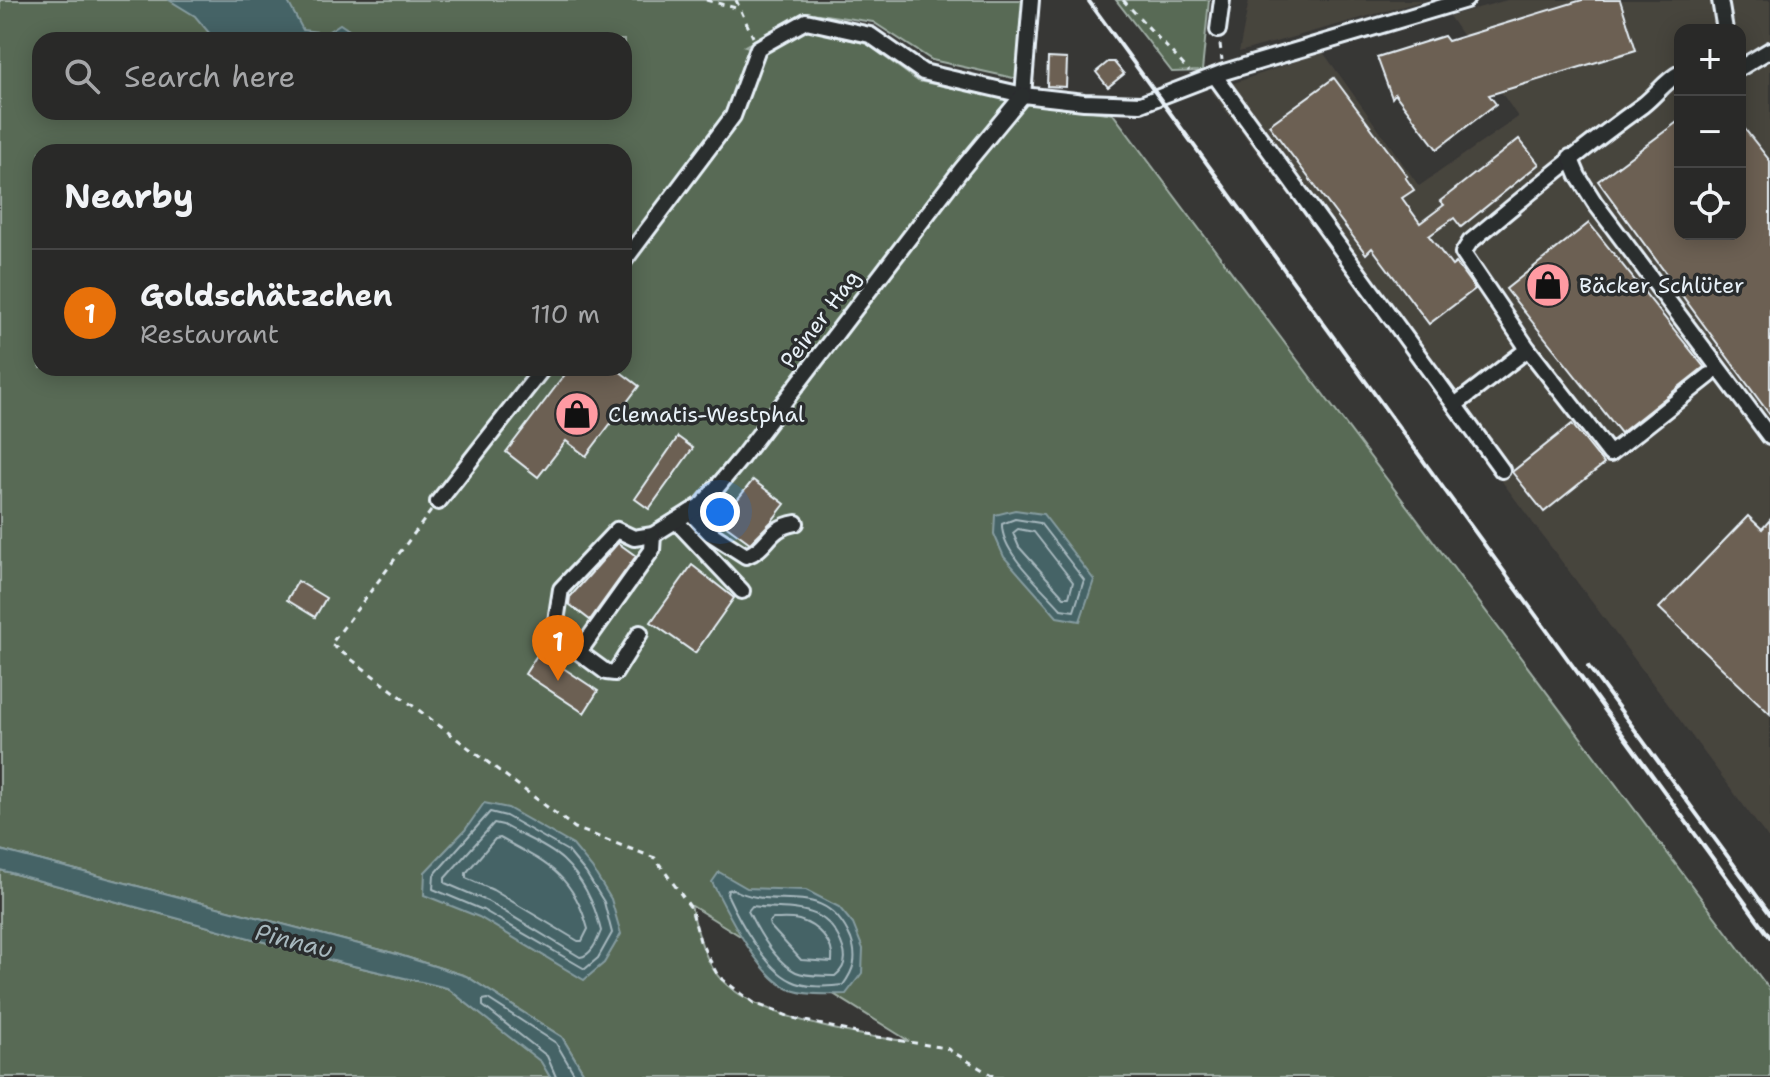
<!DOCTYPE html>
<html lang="en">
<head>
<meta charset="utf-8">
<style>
	:root { --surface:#292928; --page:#353534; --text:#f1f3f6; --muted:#a5a6a8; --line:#454545; --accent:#95b2f1 }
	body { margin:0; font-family:"Shantell Sans",sans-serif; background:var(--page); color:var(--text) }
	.controls { position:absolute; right:24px; top:24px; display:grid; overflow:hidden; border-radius:16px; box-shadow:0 4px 20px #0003 }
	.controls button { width:72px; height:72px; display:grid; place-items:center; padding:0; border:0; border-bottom:2px solid var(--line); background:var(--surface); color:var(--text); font:40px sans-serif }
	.you { position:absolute; left:720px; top:512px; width:28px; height:28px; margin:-20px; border:6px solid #fff; border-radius:50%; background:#1a73e8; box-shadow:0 0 0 12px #1a73e833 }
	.badge { display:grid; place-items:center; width:52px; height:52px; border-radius:50%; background:var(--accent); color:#fff; font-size:26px; font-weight:700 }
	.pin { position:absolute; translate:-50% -66px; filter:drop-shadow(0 2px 4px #0008) }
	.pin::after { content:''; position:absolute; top:42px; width:28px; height:24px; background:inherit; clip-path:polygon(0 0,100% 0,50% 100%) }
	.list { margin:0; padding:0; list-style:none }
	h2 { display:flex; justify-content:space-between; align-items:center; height:104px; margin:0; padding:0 32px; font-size:34px }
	h2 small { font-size:26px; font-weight:400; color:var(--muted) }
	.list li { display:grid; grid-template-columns:52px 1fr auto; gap:24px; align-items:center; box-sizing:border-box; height:128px; padding:0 32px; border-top:2px solid var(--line) }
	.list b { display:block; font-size:30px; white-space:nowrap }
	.list p { margin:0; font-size:26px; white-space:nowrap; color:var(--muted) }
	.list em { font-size:26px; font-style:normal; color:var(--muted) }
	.icon { flex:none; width:44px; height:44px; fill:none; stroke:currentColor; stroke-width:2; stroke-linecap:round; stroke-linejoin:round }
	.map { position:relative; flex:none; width:1770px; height:1077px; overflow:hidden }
	.search { position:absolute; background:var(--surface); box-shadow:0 4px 20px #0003; left:32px; top:32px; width:600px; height:88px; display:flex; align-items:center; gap:20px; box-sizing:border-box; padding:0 28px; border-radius:24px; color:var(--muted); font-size:30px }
	.panel { position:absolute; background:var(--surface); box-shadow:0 4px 20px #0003; left:32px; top:144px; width:600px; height:232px; border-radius:24px }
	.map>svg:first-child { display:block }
	.built { fill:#47443e; fill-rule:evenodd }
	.green { fill:#586a54; stroke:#a0aea6; stroke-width:2; fill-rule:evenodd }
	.water { fill:#456366; stroke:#869ca0; stroke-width:2 }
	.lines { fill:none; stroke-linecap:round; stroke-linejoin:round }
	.shore { stroke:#a7b8be; stroke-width:2 }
	.building { fill:#6c6153; stroke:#e8f1f8; stroke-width:2 }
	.minor-casing { stroke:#e8f1f8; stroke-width:20 }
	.path { stroke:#e8f1f8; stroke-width:3; stroke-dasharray:6 6; stroke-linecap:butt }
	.minor { stroke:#2a2d2e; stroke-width:14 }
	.rail { stroke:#e8f1f8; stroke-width:4 }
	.labels { text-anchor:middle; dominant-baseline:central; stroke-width:7; stroke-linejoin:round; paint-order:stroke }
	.poi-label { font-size:22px; fill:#e8f1f8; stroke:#2a2d2e; text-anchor:start }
	.street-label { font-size:22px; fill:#e8f1f8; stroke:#2a2d2e }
	.water-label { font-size:24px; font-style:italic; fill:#a7b8be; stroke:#2a2d2e }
</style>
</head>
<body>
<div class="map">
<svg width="1770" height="1077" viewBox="0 0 1770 1077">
	<rect width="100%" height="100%" fill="#373735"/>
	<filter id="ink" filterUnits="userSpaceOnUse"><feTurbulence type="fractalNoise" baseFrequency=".0125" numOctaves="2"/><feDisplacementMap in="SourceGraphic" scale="16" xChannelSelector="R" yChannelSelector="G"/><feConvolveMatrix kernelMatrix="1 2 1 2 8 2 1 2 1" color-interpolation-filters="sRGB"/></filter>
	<g filter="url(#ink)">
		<g class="built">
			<polygon points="1249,0 1426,0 1239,52"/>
			<path d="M1507 0H1770V841L1211 91 1323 52 1419 186 1518 117 1449 16ZM1680 30H1740V234H1680Z"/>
		</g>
		<g class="green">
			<path d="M0 0H1024L1018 79 932 60 873 22 805 12 745 46 767 52 809 29 867 44 918 81 1016 100 1113 114 1770 990V1077H586L562 1037 466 976 393 953 0 850ZM40 40H624V112H40ZM40 152H624V368H40ZM691 906H692L909 1041C860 1038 749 1015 718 976 703 957 697 929 691 906Z"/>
			<polygon points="1116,0 1209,0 1202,71 1172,72"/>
			<polygon points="0,870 341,963 447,988 542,1062 550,1077 0,1077"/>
		</g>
		<g class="water">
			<polygon points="169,0 287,0 303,30 326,33 340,24 364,40 215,40 195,16"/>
			<polygon points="1015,510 1043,514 1094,580 1080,621 1057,617 1004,557 994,534 995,515"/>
			<polygon points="484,803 508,808 573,845 592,868 611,899 621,934 604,963 584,980 479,917 424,895 425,872 465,830"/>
			<polygon points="0,850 393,953 466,976 562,1037 586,1077 550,1077 541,1062 447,988 341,963 0,870"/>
			<path d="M719 872 747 888 806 890 839 907 853 924 863 949 862 973 846 994C828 994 806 996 789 989 758 976 727 911 712 882Z"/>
		</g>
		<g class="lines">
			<g class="shore">
				<path d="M1015 519 1040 523 1084 580 1074 611 1061 609C1043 588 1001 553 1002 524Z"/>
				<polygon points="1018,529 1034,532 1073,582 1069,597 1064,597 1019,547 1013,533"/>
				<polygon points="490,812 506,816 568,851 586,873 604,902 612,933 598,958 585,969 483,910 433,889 434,875"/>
				<path d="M494 823 503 825C521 836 547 845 563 860 583 879 595 905 601 931 597 941 591 956 580 957L487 901 445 883V878Z"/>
				<path d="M500 838C546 863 573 874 588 929L582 941H578L493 890 466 878V873L495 839Z"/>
				<path d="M733 889C775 913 824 876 851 939 858 958 854 970 843 985 829 987 805 988 792 981 765 969 739 920 727 894L728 890Z"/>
				<path d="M752 906C791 911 827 901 843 948 847 959 844 969 835 976 824 975 807 977 796 972 775 962 758 931 748 911Z"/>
				<path d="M773 919C781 919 791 918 799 920 817 925 835 943 832 962L801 960 770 926 769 922Z"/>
				<polyline points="556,1077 547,1056 483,1006 483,1000 488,999 556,1043 576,1077"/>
			</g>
		</g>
		<g class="building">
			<polygon points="1582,0 1620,0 1636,50 1489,95 1496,104 1437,149 1395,94 1392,98 1377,57 1444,36 1448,41"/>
			<polygon points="1048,58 1067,59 1066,87 1047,86"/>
			<polygon points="1108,62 1114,62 1124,74 1108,87 1096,72"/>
			<polygon points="1334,78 1407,176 1405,177 1414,190 1402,198 1420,223 1444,205 1440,201 1519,139 1539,164 1461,227 1454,218 1429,236 1452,266 1456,263 1475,289 1429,324 1372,248 1366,254 1269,125"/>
			<polygon points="1680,120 1680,234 1740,234 1740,123 1770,161 1770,415 1598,181"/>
			<polygon points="1589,223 1704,367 1621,433 1506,289"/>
			<polygon points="570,368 615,368 639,386 586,456 566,441 538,477 506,452"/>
			<polygon points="1572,424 1604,464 1544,512 1512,472"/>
			<polygon points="678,437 693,448 649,509 635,499"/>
			<polygon points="753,480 785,504 771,522 750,543 720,521"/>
			<polygon points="1748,516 1762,529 1770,520 1770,714 1659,608"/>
			<polygon points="618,543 636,556 590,620 569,604 570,597"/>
			<polygon points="692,565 734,598 695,653 651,622"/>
			<polygon points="298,581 326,598 315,617 287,600"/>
			<polygon points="539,652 598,691 584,713 525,674"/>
		</g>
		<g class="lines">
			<g class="minor-casing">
				<g id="minor">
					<polyline points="1720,0 1725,30"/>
					<polyline points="1218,30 1222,0"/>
					<polyline points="1740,68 1770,50"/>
					<path d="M1680 73C1666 80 1656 95 1643 105 1583 148 1527 195 1470 242L1463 253 1528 349 1610 454 1710 375"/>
					<polyline points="1215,76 1502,470"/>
					<polyline points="1023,95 1031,0"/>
					<polyline points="1570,157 1578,176 1595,203 1770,437"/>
					<polyline points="624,261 733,116 758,48 806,21 870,35 923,72 1023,95 1084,102 1141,104 1224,72 1466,0"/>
					<polyline points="1455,405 1528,349"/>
					<polyline points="438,502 543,368"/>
					<path d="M690 512 710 533 746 556C770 547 767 528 796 523"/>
					<polyline points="676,521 742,591"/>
					<polyline points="640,633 615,673 606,672 554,634 561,589 617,530 634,538 653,535 703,504 742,457 961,170 1023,95"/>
					<polyline points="579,652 652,550 653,535"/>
				</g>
			</g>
			<g class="path">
				<polyline points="706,0 740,9"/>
				<polyline points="736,0 753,37"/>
				<polyline points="1123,0 1189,71"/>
				<polyline points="1220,44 1222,60"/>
				<polyline points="431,511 331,644 575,828 655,858 691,908 700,941 718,976 754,1003 793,1018 865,1035 946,1048 995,1077"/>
			</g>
			<use href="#minor" class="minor"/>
			<g class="rail">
				<polyline points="1088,0 1770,937"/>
				<polyline points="1588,666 1770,914"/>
			</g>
		</g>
	</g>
	<defs>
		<g id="shop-disc" transform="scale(2.3)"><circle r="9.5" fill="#ff9aa2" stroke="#2a2d2e"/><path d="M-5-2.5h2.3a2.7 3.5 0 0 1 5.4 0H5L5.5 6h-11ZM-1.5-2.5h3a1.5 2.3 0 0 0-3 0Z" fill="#111"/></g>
	</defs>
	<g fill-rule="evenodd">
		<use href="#shop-disc" x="1548" y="285"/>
		<use href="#shop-disc" x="577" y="414"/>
	</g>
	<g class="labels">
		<g class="poi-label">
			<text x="1579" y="285">Bäcker Schlüter</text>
			<text x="608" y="414">Clematis-Westphal</text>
		</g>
		<g class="street-label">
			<text transform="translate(820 319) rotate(-53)">Peiner Hag</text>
		</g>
		<g class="water-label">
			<text transform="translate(294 941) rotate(14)">Pinnau</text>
		</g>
	</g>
</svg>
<div class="controls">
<button>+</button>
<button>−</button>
<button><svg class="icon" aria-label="locate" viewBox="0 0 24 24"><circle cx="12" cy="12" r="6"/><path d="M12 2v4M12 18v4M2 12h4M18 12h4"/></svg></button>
</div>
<div class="you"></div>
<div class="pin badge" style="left:558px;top:681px;background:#e8710a">1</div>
<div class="search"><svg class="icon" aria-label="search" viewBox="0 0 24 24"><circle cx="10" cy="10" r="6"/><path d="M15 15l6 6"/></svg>Search here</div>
<section class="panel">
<h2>Nearby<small></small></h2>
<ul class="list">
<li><span class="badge" style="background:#e8710a">1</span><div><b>Goldschätzchen</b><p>Restaurant</p></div><em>110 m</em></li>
</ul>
</section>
</div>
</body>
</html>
